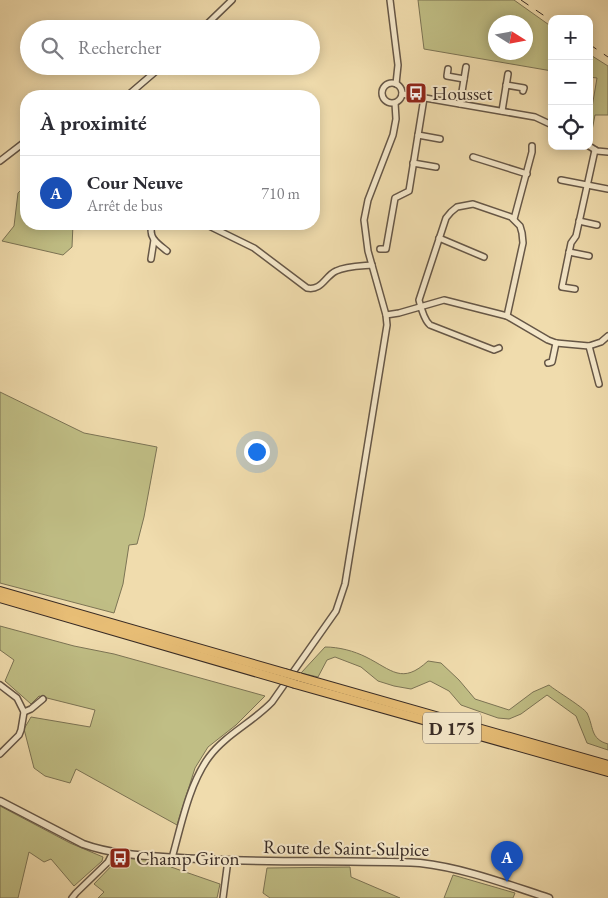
<!DOCTYPE html>
<html lang="fr">
<head>
<meta charset="utf-8">
<style>
	:root { --surface:#fff; --page:#f7f7f7; --text:#2b2b33; --muted:#7c7c81; --line:#e1e1e2; --accent:#8f2418 }
	body { margin:0; font-family:"EB Garamond",serif; background:var(--page); color:var(--text) }
	.controls { position:absolute; right:15px; top:15px; display:grid; overflow:hidden; border-radius:10px; box-shadow:0 2px 12px #0003 }
	.controls button { width:45px; height:45px; display:grid; place-items:center; padding:0; border:0; border-bottom:1px solid var(--line); background:var(--surface); color:var(--text); font:25px sans-serif }
	.compass { position:absolute; left:488px; top:15px; width:45px; height:45px; border-radius:50%; background:var(--surface); box-shadow:0 2px 12px #0003; rotate:101deg }
	.you { position:absolute; left:256px; top:451px; width:18px; height:18px; margin:-12px; border:4px solid #fff; border-radius:50%; background:#1a73e8; box-shadow:0 0 0 8px #1a73e833 }
	.badge { display:grid; place-items:center; width:32px; height:32px; border-radius:50%; background:var(--accent); color:#fff; font-size:16px; font-weight:700 }
	.pin { position:absolute; translate:-50% -41px; filter:drop-shadow(0 1px 2px #0008) }
	.pin::after { content:''; position:absolute; top:26px; width:18px; height:15px; background:inherit; clip-path:polygon(0 0,100% 0,50% 100%) }
	.list { margin:0; padding:0; list-style:none }
	h2 { display:flex; justify-content:space-between; align-items:center; height:65px; margin:0; padding:0 20px; font-size:21px }
	h2 small { font-size:16px; font-weight:400; color:var(--muted) }
	.list li { display:grid; grid-template-columns:32px 1fr auto; gap:15px; align-items:center; box-sizing:border-box; height:75px; padding:0 20px; border-top:1px solid var(--line) }
	.list b { display:block; font-size:19px; white-space:nowrap }
	.list p { margin:0; font-size:16px; white-space:nowrap; color:var(--muted) }
	.list em { font-size:16px; font-style:normal; color:var(--muted) }
	.icon { flex:none; width:28px; height:28px; fill:none; stroke:currentColor; stroke-width:2; stroke-linecap:round; stroke-linejoin:round }
	.map { position:relative; flex:none; width:608px; height:898px; overflow:hidden }
	.search { position:absolute; background:var(--surface); box-shadow:0 2px 12px #0003; left:20px; top:20px; width:300px; height:55px; display:flex; align-items:center; gap:12px; box-sizing:border-box; padding:0 18px; border-radius:28px; color:var(--muted); font-size:19px }
	.panel { position:absolute; background:var(--surface); box-shadow:0 2px 12px #0003; left:20px; top:90px; width:300px; height:140px; border-radius:20px }
	.map>svg:first-child { display:block }
	.green { fill:#c0be85; stroke:#7c7455; fill-rule:evenodd }
	.lines { fill:none; stroke-linecap:round; stroke-linejoin:round }
	.minor-casing { stroke:#665747; stroke-width:8 }
	.tertiary-casing { stroke:#665747; stroke-width:9 }
	.trunk-casing { stroke:#382b25; stroke-width:10 }
	.minor { stroke:#f5e8ca; stroke-width:5 }
	.tertiary { stroke:#f5e8ca; stroke-width:6 }
	.trunk { stroke:#e8be76; stroke-width:8 }
	.rail { stroke:#382b25; stroke-width:1; stroke-dasharray:9 9; stroke-linecap:butt }
	.trunk-bridge-casing { stroke:#382b25; stroke-width:10; stroke-linecap:butt }
	.trunk-bridge { stroke:#e8be76; stroke-width:8 }
	.labels { text-anchor:middle; dominant-baseline:central; stroke-width:4; stroke-linejoin:round; paint-order:stroke }
	.shield { fill:#f5e8ca; stroke:#716456; stroke-width:1 }
	.shield-label { font-size:18px; font-weight:bold; fill:#382b25 }
	.poi-label { font-size:19px; fill:#382b25; stroke:#f5e8ca; text-anchor:start }
	.street-label { font-size:19px; fill:#382b25; stroke:#f5e8ca }
</style>
</head>
<body>
<div class="map">
<svg width="608" height="898" viewBox="0 0 608 898">
	<rect width="100%" height="100%" fill="#f0dcad"/>
	<filter id="stains"><feTurbulence type="fractalNoise" baseFrequency=".004" numOctaves="4"/><feColorMatrix values="0 0 0 0 .2 0 0 0 0 .09 0 0 0 0 .02 0 0 0 .5 -.17"/></filter>
	<radialGradient id="worn" r=".72"><stop offset=".6" stop-color="#630" stop-opacity="0"/><stop offset="1" stop-color="#630" stop-opacity=".3"/></radialGradient>
	<g class="green">
		<path d="M418 0H514L552 27V71L424 49ZM496 22H526V52H496Z"/>
		<polygon points="589,54 608,66 608,115 595,115 590,141 589,125 597,78 589,77"/>
		<polygon points="26,185 26,224 73,224 72,247 63,255 2,241 14,226 18,193"/>
		<polygon points="0,392 84,433 157,447 144,517 137,544 129,545 123,584 114,613 0,583"/>
		<polygon points="0,626 74,646 114,654 265,696 236,725 208,747 195,768 177,825 76,769 70,783 45,776 34,768 24,729 31,717 90,727 95,710 39,696 31,704 5,681 14,660 0,650"/>
		<path d="M325 647C339 647 354 651 366 657 392 670 402 685 428 661L441 663 459 680 475 699 509 710 533 692 549 685C556 691 583 707 587 713 594 727 590 739 608 744V750L587 743 576 716 547 695 521 714 509 719 498 718 461 705 449 691 430 681 411 689 394 686 378 681 361 667 335 657 327 660 318 677 301 673Z"/>
		<polygon points="0,806 70,843 103,857 102,861 74,886 51,859 44,862 29,852 18,898 0,898"/>
		<polygon points="119,858 170,861 171,867 220,884 217,898 98,898 104,892 94,884"/>
		<polygon points="350,867 351,877 400,898 270,898 263,893 267,868"/>
		<polygon points="453,875 515,893 513,898 444,898"/>
	</g>
	<g class="lines">
		<g class="minor-casing">
			<g id="minor">
				<polyline points="390,0 398,65 396,84"/>
				<polyline points="202,29 232,0"/>
				<polyline points="448,69 447,76 464,79"/>
				<circle cx="392" cy="93" r="10"/>
				<polyline points="506,85 524,88 523,91"/>
				<polyline points="402,94 535,117 552,125"/>
				<polyline points="127,96 162,66"/>
				<polyline points="460,104 466,67"/>
				<polyline points="502,111 508,74"/>
				<polyline points="418,135 440,139"/>
				<polyline points="589,146 597,151 608,152"/>
				<polyline points="473,157 527,174"/>
				<polyline points="0,161 26,141"/>
				<polyline points="413,163 436,167"/>
				<polyline points="561,180 608,189"/>
				<polyline points="514,219 532,152 532,146"/>
				<polyline points="579,221 597,225"/>
				<path d="M152 224C148 238 157 243 167 251"/>
				<path d="M205 224 254 248 307 288C322 291 325 276 336 271 346 266 361 266 372 265"/>
				<polyline points="439,238 484,257"/>
				<polyline points="380,249 386,249 395,198 409,191 424,98"/>
				<polyline points="569,252 589,256"/>
				<polyline points="151,259 154,240"/>
				<polyline points="575,289 562,287 571,243 576,236 595,150"/>
				<polyline points="386,315 399,313 444,300 507,316 548,340 556,343 589,346 601,342 608,336"/>
				<polyline points="589,346 599,384"/>
				<path d="M499 348 494 350 430 325C424 320 421 308 419 300L446 218 451 212 457 207 473 204 511 217 520 226 522 233 523 243 507 316"/>
				<polyline points="548,363 552,362 556,343"/>
				<polyline points="0,685 17,698 24,712 21,730 19,735 0,754"/>
				<polyline points="24,712 31,709 43,699"/>
				<path d="M172 858C181 826 189 784 209 757 225 735 253 722 272 702L336 611 345 584 387 325 386 315 368 251 364 220 368 200 393 135 396 119 395 103"/>
				<polyline points="72,898 76,893 108,862 113,852"/>
				<polyline points="223,898 228,860"/>
			</g>
		</g>
		<g class="tertiary-casing">
			<path id="tertiary" d="M0 801 83 844C113 855 148 856 180 858 260 863 340 860 420 863 464 868 506 884 549 898"/>
		</g>
		<g class="trunk-casing">
			<g id="trunk">
				<polyline points="0,591 285,673"/>
				<polyline points="0,598 282,680"/>
				<polyline points="299,677 608,765"/>
				<polyline points="295,684 608,772"/>
			</g>
		</g>
		<use href="#minor" class="minor"/>
		<use href="#tertiary" class="tertiary"/>
		<use href="#trunk" class="trunk"/>
		<g class="rail">
			<polyline points="521,0 552,21"/>
			<polyline points="589,44 608,57"/>
		</g>
		<g class="trunk-bridge-casing">
			<g id="trunk-bridge">
				<polyline points="285,673 299,677"/>
				<polyline points="282,680 295,684"/>
			</g>
		</g>
		<use href="#trunk-bridge" class="trunk-bridge"/>
	</g>
	<defs>
		<g id="bus-square" transform="scale(1.125)"><rect x="-9" y="-9" width="18" height="18" rx="4" fill="#8f2418" stroke="#f5e8ca"/><path d="M-5-6H5V4H4V6H2V4H-2V6H-4V4H-5ZM-3.5-4V0h7V-4ZM-3.5 1.2v1.5H-2V1.2ZM2 1.2v1.5H3.5V1.2Z" fill="#fff"/></g>
	</defs>
	<g fill-rule="evenodd">
		<use href="#bus-square" x="416" y="93"/>
		<use href="#bus-square" x="120" y="858"/>
	</g>
	<g class="labels">
		<rect class="shield" x="423" y="712.5" width="58" height="31" rx="4"/>
		<g class="shield-label">
			<text x="452" y="728">D 175</text>
		</g>
		<g class="poi-label">
			<text x="432" y="93">Housset</text>
			<text x="136" y="858">Champ Giron</text>
		</g>
		<g class="street-label">
			<text transform="translate(346 848) rotate(1)">Route de Saint-Sulpice</text>
		</g>
	</g>
	<rect width="100%" height="100%" filter="url(#stains)"/>
	<rect width="100%" height="100%" fill="url(#worn)"/>
</svg>
<div class="controls">
<button>+</button>
<button>−</button>
<button><svg class="icon" aria-label="locate" viewBox="0 0 24 24"><circle cx="12" cy="12" r="6"/><path d="M12 2v4M12 18v4M2 12h4M18 12h4"/></svg></button>
</div>
<svg class="compass" viewBox="-18 -18 36 36"><path d="M0-13l5 13h-10z" fill="#e53935"/><path d="M0 13l5-13h-10z" fill="#7c7c81"/></svg>
<div class="you"></div>
<div class="pin badge" style="left:507px;top:882px;background:#1a4fb4">A</div>
<div class="search"><svg class="icon" aria-label="search" viewBox="0 0 24 24"><circle cx="10" cy="10" r="6"/><path d="M15 15l6 6"/></svg>Rechercher</div>
<section class="panel">
<h2>À proximité<small></small></h2>
<ul class="list">
<li><span class="badge" style="background:#1a4fb4">A</span><div><b>Cour Neuve</b><p>Arrêt de bus</p></div><em>710 m</em></li>
</ul>
</section>
</div>
</body>
</html>
